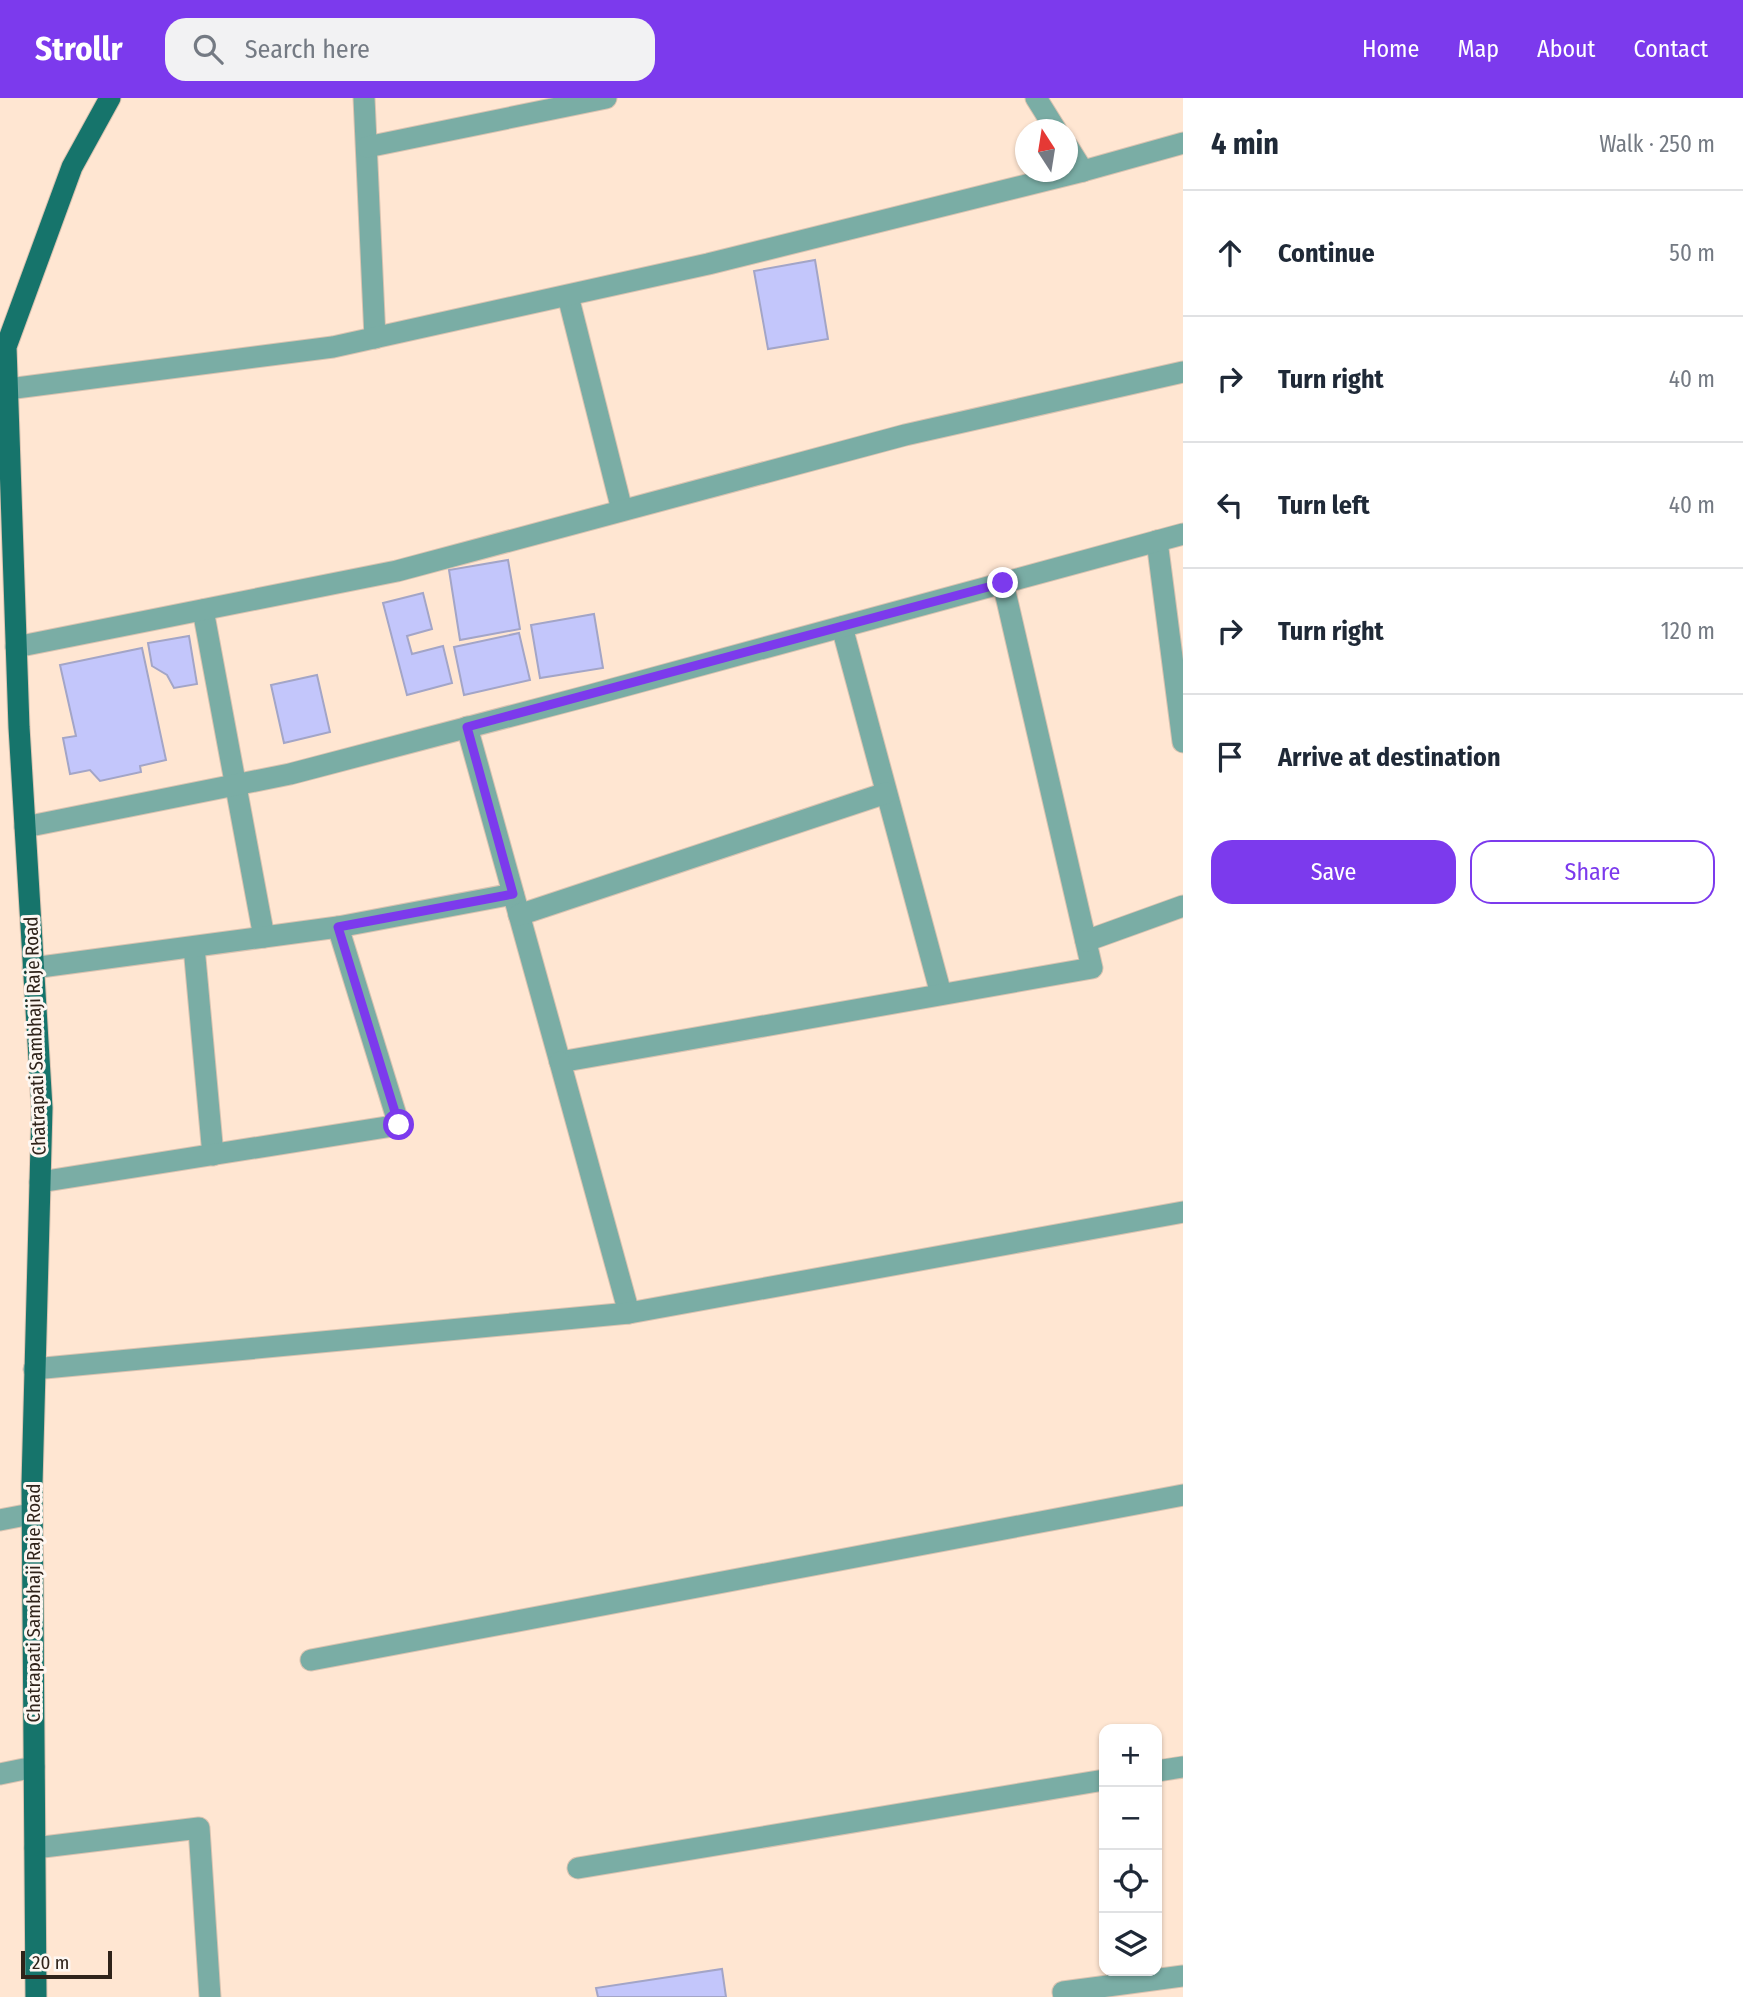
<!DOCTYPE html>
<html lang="en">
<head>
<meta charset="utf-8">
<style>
	:root { --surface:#fff; --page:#f2f2f3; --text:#1f2937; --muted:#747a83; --line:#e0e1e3; --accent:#7c3aed }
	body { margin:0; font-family:"Fira Sans Condensed",sans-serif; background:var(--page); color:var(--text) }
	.controls { position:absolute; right:21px; bottom:21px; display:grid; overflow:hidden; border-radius:14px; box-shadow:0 2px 5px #0004 }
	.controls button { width:63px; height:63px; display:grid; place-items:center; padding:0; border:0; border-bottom:2px solid var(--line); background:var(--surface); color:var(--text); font:35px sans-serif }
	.compass { position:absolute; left:1015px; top:21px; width:63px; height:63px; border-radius:50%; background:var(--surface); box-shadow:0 2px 5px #0004; rotate:348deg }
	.scale { position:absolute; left:21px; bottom:18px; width:91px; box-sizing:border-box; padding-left:7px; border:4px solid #2f231a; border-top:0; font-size:19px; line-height:24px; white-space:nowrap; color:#2f231a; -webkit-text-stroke:5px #fdf7f2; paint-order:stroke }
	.stop { position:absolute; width:21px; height:21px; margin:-16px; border:5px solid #7c3aed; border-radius:50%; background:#fff }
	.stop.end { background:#7c3aed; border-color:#fff; box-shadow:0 2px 7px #0008 }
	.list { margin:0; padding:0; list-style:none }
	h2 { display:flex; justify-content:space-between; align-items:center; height:91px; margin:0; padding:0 28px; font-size:30px }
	h2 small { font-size:23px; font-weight:400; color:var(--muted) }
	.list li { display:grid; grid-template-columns:46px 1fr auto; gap:21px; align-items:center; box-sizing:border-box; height:126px; padding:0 28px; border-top:2px solid var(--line) }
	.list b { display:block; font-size:26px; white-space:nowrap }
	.list em { font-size:23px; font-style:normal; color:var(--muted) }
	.actions { display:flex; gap:14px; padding:21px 28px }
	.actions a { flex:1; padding:16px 0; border:2px solid var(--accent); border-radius:21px; text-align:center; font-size:24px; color:var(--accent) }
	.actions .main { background:var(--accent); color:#fff }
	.icon { flex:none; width:38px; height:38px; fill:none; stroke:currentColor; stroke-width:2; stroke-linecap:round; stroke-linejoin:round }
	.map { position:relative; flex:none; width:1183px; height:1899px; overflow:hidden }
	header { display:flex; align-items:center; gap:42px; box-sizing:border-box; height:98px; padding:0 35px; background:var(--accent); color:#fff }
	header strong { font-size:33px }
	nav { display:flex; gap:38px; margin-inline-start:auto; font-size:24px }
	.search { width:490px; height:63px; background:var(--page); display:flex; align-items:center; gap:18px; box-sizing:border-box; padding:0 24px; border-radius:21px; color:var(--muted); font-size:26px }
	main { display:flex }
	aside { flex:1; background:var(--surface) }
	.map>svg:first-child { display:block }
	.building { fill:#c3c6fb; stroke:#a3a5c7; stroke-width:2 }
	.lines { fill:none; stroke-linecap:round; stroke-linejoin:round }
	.minor-casing { stroke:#dac3b1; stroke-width:23 }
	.major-casing { stroke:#dac3b1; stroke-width:23 }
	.minor { stroke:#7aada5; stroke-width:21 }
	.major { stroke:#16746b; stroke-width:21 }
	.route { stroke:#7c3aed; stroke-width:9 }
	.labels { text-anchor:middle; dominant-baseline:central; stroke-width:6; stroke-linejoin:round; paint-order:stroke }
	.street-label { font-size:19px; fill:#2f231a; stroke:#fdf7f2 }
</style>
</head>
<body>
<header>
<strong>Strollr</strong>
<div class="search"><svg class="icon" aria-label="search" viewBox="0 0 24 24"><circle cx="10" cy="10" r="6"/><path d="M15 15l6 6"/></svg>Search here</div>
<nav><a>Home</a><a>Map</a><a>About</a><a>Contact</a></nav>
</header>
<main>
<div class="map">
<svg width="1183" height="1899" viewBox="0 0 1183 1899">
	<rect width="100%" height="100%" fill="#ffe6d2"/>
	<g class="building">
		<polygon points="815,162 828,241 768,251 754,173"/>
		<polygon points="508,462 520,531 460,542 449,472"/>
		<polygon points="423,495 432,531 407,538 412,556 443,548 452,585 407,597 383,505"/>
		<polygon points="594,516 603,570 540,580 531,527"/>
		<polygon points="519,535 530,582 464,597 454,549"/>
		<polygon points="189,538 197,586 174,590 167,577 152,568 148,545"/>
		<polygon points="142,550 166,662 140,668 141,674 100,683 90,672 70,676 63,640 76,638 60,567"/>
		<polygon points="317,577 330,634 284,645 271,587"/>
		<polygon points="722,1871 726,1899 598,1899 596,1890"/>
	</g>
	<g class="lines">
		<g class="minor-casing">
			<g id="minor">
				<polyline points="364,0 375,240"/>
				<polyline points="1036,0 1056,32"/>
				<polyline points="367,49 606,0"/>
				<polyline points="1068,49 1083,73"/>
				<polyline points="568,198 622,412"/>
				<polyline points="0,292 333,249 708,166 1083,73 1183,45"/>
				<polyline points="1157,443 1183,644"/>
				<polyline points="203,512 264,839"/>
				<polyline points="842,529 941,896"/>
				<polyline points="16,549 397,473 905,337 1183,274"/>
				<polyline points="467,629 560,964 1092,870 1003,485"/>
				<polyline points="25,729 290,676 591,597 1183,436"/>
				<polyline points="519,817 886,695"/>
				<polyline points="338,829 513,796"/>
				<polyline points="1086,843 1183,808"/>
				<polyline points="194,849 213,1057"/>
				<polyline points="33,870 338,829 399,1027 40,1084"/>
				<polyline points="560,964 629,1215"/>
				<polyline points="34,1271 629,1215 1183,1114"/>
				<polyline points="0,1422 31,1416"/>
				<polyline points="311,1562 1183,1397"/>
				<polyline points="1157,1673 1183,1669"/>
				<polyline points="0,1676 34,1669"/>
				<polyline points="35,1750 199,1730 210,1899"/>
				<polyline points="578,1770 1104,1682"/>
				<polyline points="1064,1899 1063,1894 1183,1878"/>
			</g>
		</g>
		<g class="major-casing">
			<polyline id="major" points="36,1899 32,1386 42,1010 19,629 6,249 72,69 110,0"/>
		</g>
		<use href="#minor" class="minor"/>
		<use href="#major" class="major"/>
	</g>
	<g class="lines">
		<polyline class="route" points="399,1027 338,829 513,796 467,629 1003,485"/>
	</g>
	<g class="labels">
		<g class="street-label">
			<text transform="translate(35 938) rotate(-92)">Chatrapati Sambhaji Raje Road</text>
			<text transform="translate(33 1505) rotate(-90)">Chatrapati Sambhaji Raje Road</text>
		</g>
	</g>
</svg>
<div class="controls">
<button>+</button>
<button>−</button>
<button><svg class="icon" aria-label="locate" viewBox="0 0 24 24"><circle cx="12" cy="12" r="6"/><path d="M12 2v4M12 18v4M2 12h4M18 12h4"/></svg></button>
<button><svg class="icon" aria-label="layers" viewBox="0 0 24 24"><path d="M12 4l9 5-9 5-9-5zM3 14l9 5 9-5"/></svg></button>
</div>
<svg class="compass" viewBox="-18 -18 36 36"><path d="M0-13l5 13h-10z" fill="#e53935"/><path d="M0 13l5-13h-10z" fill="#747a83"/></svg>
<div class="scale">20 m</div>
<div class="stop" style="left:399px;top:1027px"></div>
<div class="stop end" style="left:1003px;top:485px"></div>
</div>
<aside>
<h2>4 min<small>Walk · 250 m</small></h2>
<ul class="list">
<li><svg class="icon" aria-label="ahead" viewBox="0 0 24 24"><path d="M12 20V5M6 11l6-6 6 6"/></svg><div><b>Continue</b></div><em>50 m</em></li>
<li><svg class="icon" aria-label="right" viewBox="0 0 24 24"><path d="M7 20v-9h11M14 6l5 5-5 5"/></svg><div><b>Turn right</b></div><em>40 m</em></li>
<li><svg class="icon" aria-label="left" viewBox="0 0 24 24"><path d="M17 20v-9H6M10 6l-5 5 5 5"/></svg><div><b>Turn left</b></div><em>40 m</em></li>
<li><svg class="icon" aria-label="right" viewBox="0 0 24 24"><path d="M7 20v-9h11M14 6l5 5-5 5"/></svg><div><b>Turn right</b></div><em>120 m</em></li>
<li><svg class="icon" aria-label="arrive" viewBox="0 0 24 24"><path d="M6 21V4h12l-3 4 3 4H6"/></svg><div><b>Arrive at destination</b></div></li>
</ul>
<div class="actions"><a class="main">Save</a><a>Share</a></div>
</aside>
</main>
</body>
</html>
